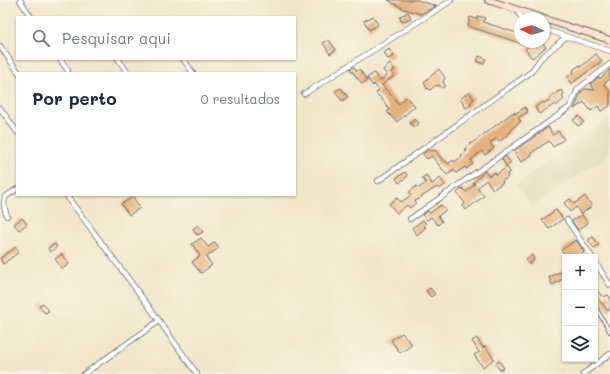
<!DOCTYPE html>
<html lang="pt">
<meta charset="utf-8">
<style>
body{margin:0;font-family:Mali,sans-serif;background:#f2f2f3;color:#1f2937}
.controls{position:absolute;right:12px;bottom:12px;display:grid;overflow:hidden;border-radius:0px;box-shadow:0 1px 3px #0004}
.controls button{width:36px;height:36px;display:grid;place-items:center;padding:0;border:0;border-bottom:1px solid #e0e1e3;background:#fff;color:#1f2937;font:20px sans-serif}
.compass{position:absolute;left:514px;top:12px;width:36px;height:36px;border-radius:50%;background:#fff;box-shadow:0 1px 3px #0004;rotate:274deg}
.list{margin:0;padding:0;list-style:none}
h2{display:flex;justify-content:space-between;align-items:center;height:52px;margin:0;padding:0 16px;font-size:17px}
h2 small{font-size:13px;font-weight:400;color:#747a83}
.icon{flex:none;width:22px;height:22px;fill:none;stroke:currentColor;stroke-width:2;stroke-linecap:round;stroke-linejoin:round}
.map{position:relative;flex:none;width:610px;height:374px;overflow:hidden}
.search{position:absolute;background:#fff;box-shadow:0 1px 3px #0004;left:16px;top:16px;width:280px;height:44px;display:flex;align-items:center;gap:10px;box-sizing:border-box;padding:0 14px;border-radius:0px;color:#747a83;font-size:15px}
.panel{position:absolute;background:#fff;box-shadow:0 1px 3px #0004;left:16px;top:72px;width:280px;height:124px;border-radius:0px}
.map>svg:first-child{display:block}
.built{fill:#e0dcbb}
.building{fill:#e4b17c}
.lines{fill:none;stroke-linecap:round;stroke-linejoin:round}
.lane-casing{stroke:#6a676d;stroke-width:4.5}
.street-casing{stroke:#6a676d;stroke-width:6}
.secondary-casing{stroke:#6a676d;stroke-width:8}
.lane{stroke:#fff;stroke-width:2.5}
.street{stroke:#fff;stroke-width:4.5}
.secondary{stroke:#fee3d1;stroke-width:6}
</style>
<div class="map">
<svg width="610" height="374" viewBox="0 0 610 374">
<rect width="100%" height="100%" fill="#fcf5e5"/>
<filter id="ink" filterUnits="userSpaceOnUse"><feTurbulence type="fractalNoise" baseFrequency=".025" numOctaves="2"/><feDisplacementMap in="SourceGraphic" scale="8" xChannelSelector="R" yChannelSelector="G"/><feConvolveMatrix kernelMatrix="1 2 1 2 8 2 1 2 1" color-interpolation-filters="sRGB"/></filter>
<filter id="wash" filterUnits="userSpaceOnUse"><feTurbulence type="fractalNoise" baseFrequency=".012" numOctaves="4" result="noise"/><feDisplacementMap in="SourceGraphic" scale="16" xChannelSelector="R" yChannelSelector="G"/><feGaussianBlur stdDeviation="0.9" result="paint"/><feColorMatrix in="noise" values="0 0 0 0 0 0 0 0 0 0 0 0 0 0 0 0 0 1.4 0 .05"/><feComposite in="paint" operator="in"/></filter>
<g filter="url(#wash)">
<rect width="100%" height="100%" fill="#f1e6ca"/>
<polygon class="built" points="610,117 610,153 532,207 516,185"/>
<g id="blocks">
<g class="building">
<polygon points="388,0 417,0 436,6 421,14 404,9"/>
<polygon points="408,12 411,18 402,22 399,17"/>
<polygon points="373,16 378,25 369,30 364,21"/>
<polygon points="478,16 485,18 483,22 520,34 520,43 542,42 546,47 532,58 525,49 529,46 468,26 470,17 477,19"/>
<polygon points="329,40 336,50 330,54 323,43"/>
<polygon points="389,49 394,56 388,59 384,53"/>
<polygon points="596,54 602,61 571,84 567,77 574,72 573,70 580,65 581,67"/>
<polygon points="479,56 486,59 483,64 477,61"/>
<polygon points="390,64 395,70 392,72 394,76 382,85 399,104 406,97 415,106 397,122 387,112 389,110 385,103 376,93 379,90 374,84 373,86 367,78 374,73 380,81 387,75 383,70"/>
<polygon points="354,67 357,71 359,69 367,80 362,84 350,69"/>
<polygon points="439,69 445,78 443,82 445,86 442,88 439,85 437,86 436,85 430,90 428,88 427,89 424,82"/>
<polygon points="610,69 610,79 604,84 610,92 610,106 601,111 598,106 591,111 584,102 574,109 581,92 585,89 595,90 590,84 599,77 600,79"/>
<polygon points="341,88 348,97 342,101 335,91"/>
<polygon points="561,90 564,94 562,96 564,99 556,106 555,104 539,114 535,107 543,102 544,103 551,99 550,97"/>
<polygon points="469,92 474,99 470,103 471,105 466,108 460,99"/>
<polygon points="525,107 528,112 518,118 521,121 511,129 512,130 503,139 499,141 497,138 490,143 494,148 485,155 482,151 471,160 473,164 466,169 465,167 456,173 454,170 447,175 432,156 427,159 423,154 429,149 431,151 435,150 444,162 446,161 448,164 453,160 454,162 462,157 461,155 467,151 465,148 514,112 515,114"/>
<polygon points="579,116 584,122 578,126 573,120"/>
<polygon points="415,119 419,123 414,127 410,123"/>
<polygon points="548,127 553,135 558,131 564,139 553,147 549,141 531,153 532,155 521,162 514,151"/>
<polygon points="506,156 511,163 506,166 502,159"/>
<polygon points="507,167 510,172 507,174 508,177 502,181 503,183 493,189 486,180 477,188 484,196 466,210 463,206 465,203 457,193 462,188 466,192 475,184 473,183 485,171 489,176 495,172 496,175"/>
<polygon points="405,172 408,176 399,183 396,178"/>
<polygon points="426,175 432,184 440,178 445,185 439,189 437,187 415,201 416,203 410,208 407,205 397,213 389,204 397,198 401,202 411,195 409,192 417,186 419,188 426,183 422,178"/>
<polygon points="585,196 592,206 581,214 576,207 570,212 564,203 570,199 574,204"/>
<polygon points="133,197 140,208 129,215 121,204"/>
<polygon points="441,205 446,210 438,216 442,221 438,225 431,217 427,220 422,215 428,211 430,213"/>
<polygon points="556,210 563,219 549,229 542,220"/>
<polygon points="582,215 588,223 578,230 572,221"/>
<polygon points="22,218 27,224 19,230 14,224"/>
<polygon points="423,220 426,224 424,226 426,227 417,235 412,228"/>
<polygon points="198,225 203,232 197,235 193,229"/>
<polygon points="593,237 599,245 594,248 588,240"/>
<polygon points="201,238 208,247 215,242 219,248 206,257 212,265 201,273 192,262 200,256 192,244"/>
<polygon points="576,240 584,252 579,257 566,257 561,250"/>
<polygon points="55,244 57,247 50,252 48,248"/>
<polygon points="16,247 19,252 3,264 0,258"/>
<polygon points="62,254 69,264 62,269 55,259"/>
<polygon points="532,255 534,260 529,264 526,260"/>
<polygon points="565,270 565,278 552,285 549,277"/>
<polygon points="595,287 601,296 602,295 604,297 608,295 610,297 610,309 608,311 595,295"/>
<polygon points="430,288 435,294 431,297 426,291"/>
<polygon points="43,303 49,311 45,313 39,306"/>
<polygon points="402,333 412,345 400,353 391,340"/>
<polygon points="477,338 483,348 485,346 494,359 483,367 474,355 479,352 472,341"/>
<polygon points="499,361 504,368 500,370 495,364"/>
</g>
</g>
</g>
<g filter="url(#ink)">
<use href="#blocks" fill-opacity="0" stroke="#6a676d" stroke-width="1"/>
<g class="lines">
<defs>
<polyline id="lane" points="595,306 610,332"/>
<g id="street">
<polyline points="20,0 31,17"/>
<polyline points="516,10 522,18"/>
<polyline points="544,29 610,51"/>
<polyline points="0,46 19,73"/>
<polyline points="60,59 68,71"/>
<polyline points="118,59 128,73"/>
<polyline points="183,59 193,73"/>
<polyline points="304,94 449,2 451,0"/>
<polyline points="0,108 17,132"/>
<polyline points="378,181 531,72 541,58 566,37"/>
<polyline points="66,195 150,308 197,374"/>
<path d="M7 216C4 209 3 204 5 197L17 189"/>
<polyline points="410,219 570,107 578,89 610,64"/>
<polyline points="567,220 592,257"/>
<polyline points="595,262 610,285"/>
<polyline points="84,374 159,321"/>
<polyline points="583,374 610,354"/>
</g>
<g id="secondary">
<polyline points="488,0 542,18"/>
<polyline points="544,19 610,40"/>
</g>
</defs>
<use href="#lane" class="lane-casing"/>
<use href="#street" class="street-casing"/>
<use href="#secondary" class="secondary-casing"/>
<use href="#lane" class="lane"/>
<use href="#street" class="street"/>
<use href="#secondary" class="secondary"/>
</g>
</g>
</svg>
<div class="controls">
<button>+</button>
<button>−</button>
<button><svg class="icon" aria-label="layers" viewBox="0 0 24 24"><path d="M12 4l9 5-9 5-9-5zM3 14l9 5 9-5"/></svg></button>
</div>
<svg class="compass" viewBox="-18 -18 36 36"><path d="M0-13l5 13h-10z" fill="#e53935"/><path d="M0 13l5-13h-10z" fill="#747a83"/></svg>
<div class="search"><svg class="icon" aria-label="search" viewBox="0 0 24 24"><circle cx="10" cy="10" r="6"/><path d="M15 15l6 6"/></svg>Pesquisar aqui</div>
<section class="panel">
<h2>Por perto<small>0 resultados</small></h2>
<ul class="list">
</ul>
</section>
</div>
